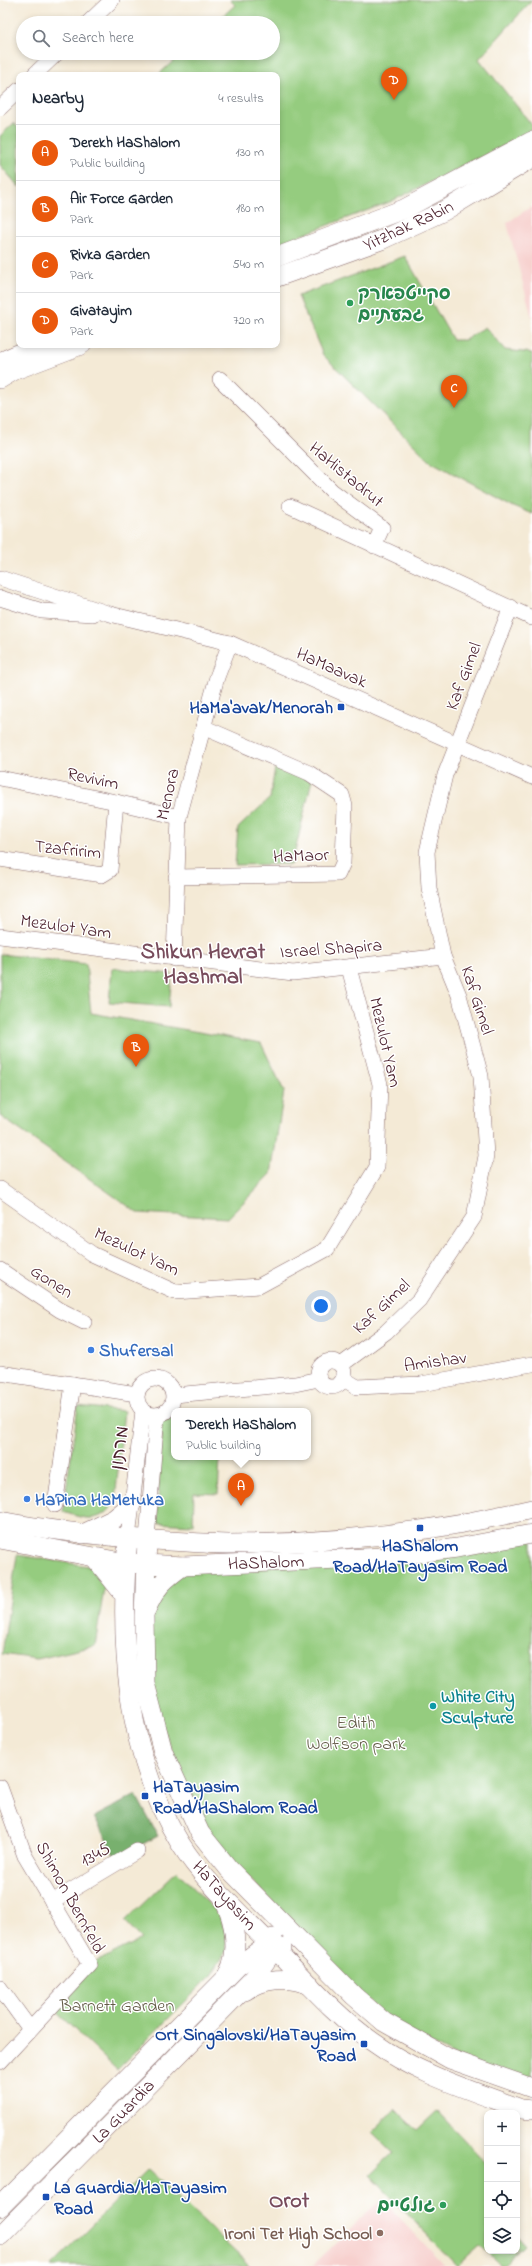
<!DOCTYPE html>
<meta charset="utf-8">
<style>
body{margin:0;font-family:"Indie Flower","Playpen Sans Hebrew",sans-serif;background:#f2f2f3;color:#1f2937}
.controls{position:absolute;right:12px;bottom:12px;display:grid;overflow:hidden;border-radius:8px;box-shadow:0 2px 6px #0003}
.controls button{width:36px;height:36px;display:grid;place-items:center;padding:0;border:0;border-bottom:1px solid #e0e1e3;background:#fff;color:#1f2937;font:20px sans-serif}
.you{position:absolute;left:321px;top:1306px;width:14px;height:14px;margin:-10px;border:3px solid #fff;border-radius:50%;background:#1a73e8;box-shadow:0 0 0 6px #1a73e833}
.badge{display:grid;place-items:center;width:26px;height:26px;border-radius:50%;background:#ea580c;color:#fff;font-size:13px;font-weight:700}
.pin{position:absolute;translate:-50% -33px;filter:drop-shadow(0 1px 2px #0008)}
.pin::after{content:'';position:absolute;top:21px;width:14px;height:12px;background:inherit;clip-path:polygon(0 0,100% 0,50% 100%)}
.popup{position:absolute;left:171px;top:1408px;width:140px;height:52px;box-sizing:border-box;display:grid;place-content:center;border-radius:8px;background:#fff;filter:drop-shadow(0 1px 3px #0005);font-size:13px;white-space:nowrap;color:#747a83}
.popup b{font-size:15px;color:#1f2937}
.popup::after{content:'';position:absolute;left:50%;top:100%;margin-left:-8px;border:8px solid transparent;border-top-color:#fff}
.list{margin:0;padding:0;list-style:none}
h2{display:flex;justify-content:space-between;align-items:center;height:52px;margin:0;padding:0 16px;font-size:17px}
h2 small{font-size:13px;font-weight:400;color:#747a83}
.list li{display:grid;grid-template-columns:26px 1fr auto;gap:12px;align-items:center;box-sizing:border-box;height:56px;padding:0 16px;border-top:1px solid #e0e1e3}
.list b{display:block;font-size:15px;white-space:nowrap}
.list p{margin:0;font-size:13px;white-space:nowrap;color:#747a83}
.list em{font-size:13px;font-style:normal;color:#747a83}
.icon{flex:none;width:22px;height:22px;fill:none;stroke:currentColor;stroke-width:2;stroke-linecap:round;stroke-linejoin:round}
.map{position:relative;flex:none;width:532px;height:2266px;overflow:hidden}
.search{position:absolute;background:#fff;box-shadow:0 2px 6px #0003;left:16px;top:16px;width:264px;height:44px;display:flex;align-items:center;gap:10px;box-sizing:border-box;padding:0 14px;border-radius:22px;color:#747a83;font-size:15px}
.panel{position:absolute;background:#fff;box-shadow:0 2px 6px #0003;left:16px;top:72px;width:264px;height:276px;border-radius:8px}
.map>svg:first-child{display:block}
.built{fill:#f7d0ce}
.green{fill:#95cc7f;stroke:#707655}
.forest{fill:#78b06e;stroke:#61684c}
.lines{fill:none;stroke-linecap:round;stroke-linejoin:round}
.minor-casing{stroke:#866667;stroke-width:16}
.major-casing{stroke:#866667;stroke-width:20}
.minor{stroke:#fff;stroke-width:15}
.major{stroke:#fff;stroke-width:19}
.leisure-dot{fill:#2e9e5b;stroke:#fff;stroke-width:1.5}
.transit-dot{fill:#1a4fb4;stroke:#fff;stroke-width:1.5}
.shop-dot{fill:#3f7fe0;stroke:#fff;stroke-width:1.5}
.culture-dot{fill:#0f9aa8;stroke:#fff;stroke-width:1.5}
.education-dot{fill:#8d6e63;stroke:#fff;stroke-width:1.5}
.labels{text-anchor:middle;stroke-width:3;stroke-linejoin:round;paint-order:stroke}
.street-label{font-size:18px;fill:#4a1f2b;stroke:#fff}
.leisure-label{font-size:18px;font-weight:bold;fill:#27864d;stroke:#fff;text-anchor:start}
.transit-label{font-size:18px;font-weight:bold;fill:#164399;stroke:#fff;text-anchor:end}
.shop-label{font-size:18px;font-weight:bold;fill:#366cbe;stroke:#fff;text-anchor:start}
.culture-label{font-size:18px;font-weight:bold;fill:#0d838f;stroke:#fff;text-anchor:start}
.park-label{font-size:18px;fill:#645c48;stroke:#fff}
.education-label{font-size:18px;font-weight:bold;fill:#785e54;stroke:#fff;text-anchor:end}
.district-label{font-size:22px;font-weight:bold;fill:#784c5c;stroke:#fff}
</style>
<div class="map">
<svg width="532" height="2266" viewBox="0 0 532 2266">
<rect width="100%" height="100%" fill="#fff"/>
<filter id="ink" filterUnits="userSpaceOnUse"><feTurbulence type="fractalNoise" baseFrequency=".025" numOctaves="2"/><feDisplacementMap in="SourceGraphic" scale="8" xChannelSelector="R" yChannelSelector="G"/><feConvolveMatrix kernelMatrix="1 2 1 2 8 2 1 2 1" color-interpolation-filters="sRGB"/></filter>
<filter id="wash" filterUnits="userSpaceOnUse"><feTurbulence type="fractalNoise" baseFrequency=".012" numOctaves="4" result="noise"/><feDisplacementMap in="SourceGraphic" scale="16" xChannelSelector="R" yChannelSelector="G"/><feGaussianBlur stdDeviation="0.9" result="paint"/><feColorMatrix in="noise" values="0 0 0 0 0 0 0 0 0 0 0 0 0 0 0 0 0 1.4 0 .05"/><feComposite in="paint" operator="in"/></filter>
<g filter="url(#wash)">
<rect width="100%" height="100%" fill="#f4ead6"/>
<g class="built">
<polygon points="532,206 532,318 507,223"/>
<polygon points="382,2199 445,2266 312,2266"/>
</g>
<g class="green">
<polygon points="230,0 532,0 479,59 532,125 532,132 390,202 277,244 277,75 158,75 182,53 273,53 273,23 215,23 235,5"/>
<polygon points="14,123 19,129 19,187 0,165 0,136"/>
<polygon points="405,256 453,340 465,340 485,327 505,350 532,353 532,514 513,506 430,461 323,355 298,296"/>
<polygon points="275,768 312,780 292,864 235,865 238,828 270,798"/>
<polygon points="0,954 86,964 91,1013 261,1043 284,1091 271,1174 228,1218 138,1213 0,1116"/>
<polygon points="112,968 172,974 169,1007 109,1002"/>
<path d="M78 1406 124 1411 115 1501C100 1525 86 1519 63 1512Z"/>
<polygon points="162,1419 174,1419 174,1457 220,1457 218,1494 194,1493 193,1525 157,1523"/>
<polygon points="532,1534 532,2084 452,2055 388,2021 216,1844 191,1797 145,1683 145,1565 305,1561"/>
<polygon points="17,1555 107,1569 95,1646 37,1659 2,1654"/>
<polygon points="177,1871 219,1914 225,1931 227,1950 210,1977 117,2070 51,2007 90,1965 142,1939 125,1921"/>
<polygon points="396,2109 417,2130 437,2111 487,2164 487,2251 517,2251 517,2236 524,2244 501,2266 480,2245 457,2266 370,2175 393,2153 372,2132"/>
<polygon points="148,2169 250,2266 51,2266"/>
</g>
<polygon class="forest" points="136,1795 158,1836 116,1858 94,1817"/>
</g>
<g filter="url(#ink)">
<g class="lines">
<defs>
<g id="minor">
<polyline points="88,23 112,0"/>
<polyline points="34,75 57,53"/>
<polyline points="0,108 19,90"/>
<polyline points="220,379 332,491 382,528 374,546"/>
<polyline points="290,506 532,618"/>
<polyline points="0,578 110,614 230,643 532,777"/>
<polyline points="0,598 42,611 93,614"/>
<polyline points="0,778 116,802 179,817"/>
<polyline points="0,859 102,875 110,870 116,802"/>
<polyline points="176,877 338,874 343,863 345,806 342,795 309,773 203,727"/>
<polyline points="0,936 293,973 443,956"/>
<polyline points="174,959 179,817 217,677 230,643"/>
<polyline points="0,1189 92,1254 175,1292 259,1286 327,1249 377,1167 380,1084 349,968"/>
<polyline points="0,1270 60,1310 84,1322"/>
<circle cx="331" cy="1374" r="13"/>
<polyline points="341,1365 386,1332 419,1300 474,1217 486,1156 481,1076 459,995 443,956 429,888 427,852 445,775 511,607"/>
<polyline points="0,1373 137,1394"/>
<circle cx="155" cy="1397" r="18"/>
<polyline points="344,1379 357,1387 421,1384 532,1364"/>
<polyline points="174,1395 295,1384 319,1379"/>
<polyline points="55,1505 73,1384"/>
<polyline points="128,1538 143,1411"/>
<polyline points="147,1539 157,1415"/>
<polyline points="0,1787 25,1856 90,1965 0,2062"/>
<polyline points="52,1902 137,1851"/>
<polyline points="0,1988 30,2029"/>
</g>
<g id="major">
<polyline points="277,257 404,209 532,141"/>
<polyline points="277,277 381,240 444,211 532,158"/>
<polyline points="0,362 39,345"/>
<polyline points="0,379 15,370 81,345"/>
<path d="M0 1521C51 1531 102 1536 153 1540 178 1541 204 1544 229 1544 331 1544 433 1532 532 1509"/>
<polyline points="83,1534 114,1519 131,1505"/>
<path d="M128 1538C119 1641 125 1753 180 1843 204 1882 242 1915 274 1948 305 1980 336 2016 373 2042 417 2074 470 2090 521 2109L532 2110"/>
<polyline points="0,1539 126,1563 183,1566 385,1557 457,1548 532,1534"/>
<polyline points="147,1539 144,1615 145,1683 163,1752 200,1833 229,1869 354,1996 384,2022 450,2059 532,2088"/>
<polyline points="95,1558 123,1593"/>
<path d="M146 1610C156 1587 163 1580 183 1566"/>
<path d="M224 1900C235 1922 240 1952 228 1974"/>
<path d="M245 1991C264 1978 288 1976 310 1985"/>
<polyline points="0,2207 237,1967 261,1949 282,1948"/>
<polyline points="0,2236 254,1978 270,1955 273,1938"/>
</g>
</defs>
<use href="#minor" class="minor-casing"/>
<use href="#major" class="major-casing"/>
<use href="#minor" class="minor"/>
<use href="#major" class="major"/>
</g>
</g>
<g class="leisure-dot">
<circle cx="350" cy="303" r="4"/>
<circle cx="443" cy="2205" r="4"/>
</g>
<g class="transit-dot">
<rect x="337" y="703" width="8" height="8" rx="2"/>
<rect x="416" y="1524" width="8" height="8" rx="2"/>
<rect x="141" y="1792" width="8" height="8" rx="2"/>
<rect x="360" y="2040" width="8" height="8" rx="2"/>
<rect x="42" y="2193" width="8" height="8" rx="2"/>
</g>
<g class="shop-dot">
<circle cx="91" cy="1350" r="4"/>
<circle cx="27" cy="1499" r="4"/>
</g>
<circle class="culture-dot" cx="433" cy="1706" r="4"/>
<circle class="education-dot" cx="380" cy="2233" r="4"/>
<g class="labels">
<g class="street-label">
<text transform="translate(408 225) rotate(-25)" y="6">Yitzhak Rabin</text>
<text transform="translate(347 474) rotate(40)" y="6">HaHistadrut</text>
<text transform="translate(332 667) rotate(24)" y="6">HaMaavak</text>
<text transform="translate(463 676) rotate(-69)" y="6">Kaf Gimel</text>
<text transform="translate(93 778) rotate(12)" y="6">Revivim</text>
<text transform="translate(167 794) rotate(-77)" y="6">Menora</text>
<text transform="translate(68 849) rotate(6)" y="6">Tzafririm</text>
<text transform="translate(301 855) rotate(-2)" y="6">HaMaor</text>
<text transform="translate(66 926) rotate(8)" y="6">Mezulot Yam</text>
<text transform="translate(331 948) rotate(-4)" y="6">Israel Shapira</text>
<text transform="translate(478 1000) rotate(72)" y="6">Kaf Gimel</text>
<text transform="translate(386 1042) rotate(77)" y="6">Mezulot Yam</text>
<text transform="translate(137 1251) rotate(25)" y="6">Mezulot Yam</text>
<text transform="translate(52 1281) rotate(33)" y="6">Gonen</text>
<text transform="translate(381 1306) rotate(-43)" y="6">Kaf Gimel</text>
<text transform="translate(435 1361) rotate(-8)" y="6">Amishav</text>
<text transform="translate(119 1448) rotate(-83)" y="6">מרתון</text>
<text transform="translate(266 1562) rotate(-2)" y="6">HaShalom</text>
<text transform="translate(95 1854) rotate(-31)" y="6">1345</text>
<text transform="translate(225 1895) rotate(48)" y="6">HaTayasim</text>
<text transform="translate(71 1897) rotate(61)" y="6">Shimon Bernfeld</text>
<text transform="translate(123 2111) rotate(-46)" y="6">La Guardia</text>
</g>
<g class="leisure-label">
<text x="358" y="299">סקייטפארק<tspan x="358" dy="21">גבעתיים</tspan></text>
<text x="435" y="2211" text-anchor="end">גולטיים</text>
</g>
<g class="transit-label">
<text x="333" y="713">HaMa'avak/Menorah</text>
<text x="420" y="1551" text-anchor="middle">HaShalom<tspan x="420" dy="21">Road/HaTayasim Road</tspan></text>
<text x="153" y="1792" text-anchor="start">HaTayasim<tspan x="153" dy="21">Road/HaShalom Road</tspan></text>
<text x="356" y="2040">Ort Singalovski/HaTayasim<tspan x="356" dy="21">Road</tspan></text>
<text x="54" y="2193" text-anchor="start">La Guardia/HaTayasim<tspan x="54" dy="21">Road</tspan></text>
</g>
<g class="shop-label">
<text x="99" y="1356">Shufersal</text>
<text x="35" y="1505">HaPina HaMetuka</text>
</g>
<g class="culture-label">
<text x="441" y="1702">White City<tspan x="441" dy="21">Sculpture</tspan></text>
</g>
<g class="park-label">
<text x="356" y="1728">Edith<tspan x="356" dy="21">Wolfson park</tspan></text>
<text x="117" y="2011">Barnett Garden</text>
</g>
<g class="education-label">
<text x="372" y="2239">Ironi Tet High School</text>
</g>
<g class="district-label">
<text x="203" y="958">Shikun Hevrat<tspan x="203" dy="25">Hashmal</tspan></text>
<text x="289" y="2207">Orot</text>
</g>
</g>
</svg>
<div class="controls">
<button>+</button>
<button>−</button>
<button><svg class="icon" aria-label="locate" viewBox="0 0 24 24"><circle cx="12" cy="12" r="6"/><path d="M12 2v4M12 18v4M2 12h4M18 12h4"/></svg></button>
<button><svg class="icon" aria-label="layers" viewBox="0 0 24 24"><path d="M12 4l9 5-9 5-9-5zM3 14l9 5 9-5"/></svg></button>
</div>
<div class="you"></div>
<div class="pin badge" style="left:241px;top:1506px">A</div>
<div class="popup"><b>Derekh HaShalom</b>Public building</div>
<div class="pin badge" style="left:136px;top:1067px">B</div>
<div class="pin badge" style="left:454px;top:408px">C</div>
<div class="pin badge" style="left:394px;top:100px">D</div>
<div class="search"><svg class="icon" aria-label="search" viewBox="0 0 24 24"><circle cx="10" cy="10" r="6"/><path d="M15 15l6 6"/></svg>Search here</div>
<section class="panel">
<h2>Nearby<small>4 results</small></h2>
<ul class="list">
<li><span class="badge">A</span><div><b>Derekh HaShalom</b><p>Public building</p></div><em>130 m</em></li>
<li><span class="badge">B</span><div><b>Air Force Garden</b><p>Park</p></div><em>180 m</em></li>
<li><span class="badge">C</span><div><b>Rivka Garden</b><p>Park</p></div><em>540 m</em></li>
<li><span class="badge">D</span><div><b>Givatayim</b><p>Park</p></div><em>720 m</em></li>
</ul>
</section>
</div>
